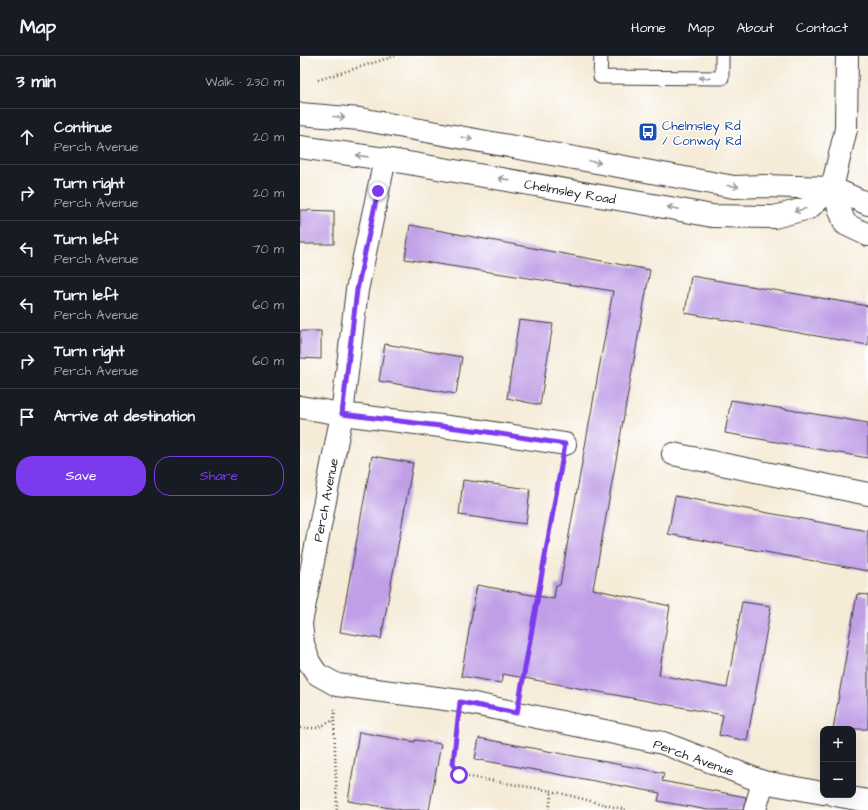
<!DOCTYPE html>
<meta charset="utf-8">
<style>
body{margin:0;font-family:"Architects Daughter",sans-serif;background:#242831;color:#f1f3f6}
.controls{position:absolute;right:12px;bottom:12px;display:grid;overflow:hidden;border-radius:8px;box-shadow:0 4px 16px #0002}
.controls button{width:36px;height:36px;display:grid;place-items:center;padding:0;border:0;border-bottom:1px solid #363941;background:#171b24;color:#f1f3f6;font:20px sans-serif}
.stop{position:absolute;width:12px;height:12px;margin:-9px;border:3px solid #7c3aed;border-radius:50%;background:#fff}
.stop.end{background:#7c3aed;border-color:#fff;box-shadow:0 1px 4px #0008}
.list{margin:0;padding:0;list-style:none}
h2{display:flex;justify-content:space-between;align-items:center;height:52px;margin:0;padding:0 16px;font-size:17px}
h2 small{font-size:13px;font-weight:400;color:#9ea1a6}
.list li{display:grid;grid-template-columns:26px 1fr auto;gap:12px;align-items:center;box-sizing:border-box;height:56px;padding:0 16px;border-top:1px solid #363941}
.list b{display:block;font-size:15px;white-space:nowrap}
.list p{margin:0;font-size:13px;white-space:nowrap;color:#9ea1a6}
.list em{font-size:13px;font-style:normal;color:#9ea1a6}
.actions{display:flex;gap:8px;padding:12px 16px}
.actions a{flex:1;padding:9px 0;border:1px solid #7c3aed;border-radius:16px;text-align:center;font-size:14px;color:#7c3aed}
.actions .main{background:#7c3aed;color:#fff}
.icon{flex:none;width:22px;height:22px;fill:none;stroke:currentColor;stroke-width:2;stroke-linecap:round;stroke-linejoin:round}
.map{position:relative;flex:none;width:568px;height:754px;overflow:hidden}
header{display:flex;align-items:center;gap:24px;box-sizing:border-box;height:56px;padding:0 20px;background:#171b24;border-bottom:1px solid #363941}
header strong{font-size:19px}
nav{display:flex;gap:22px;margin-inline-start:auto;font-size:14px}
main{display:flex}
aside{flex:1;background:#171b24}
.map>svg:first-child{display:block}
.building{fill:#c09fe6}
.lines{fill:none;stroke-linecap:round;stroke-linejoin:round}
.lane-casing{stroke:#3d3b38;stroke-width:15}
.street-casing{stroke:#3d3b38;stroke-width:24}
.secondary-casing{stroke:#3d3b38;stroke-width:24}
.path{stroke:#3d3b38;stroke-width:2.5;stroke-dasharray:1 3;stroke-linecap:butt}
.lane{stroke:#fff;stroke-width:13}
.street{stroke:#fff;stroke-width:22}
.secondary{stroke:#fff;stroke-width:22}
.oneway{stroke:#999}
.route{stroke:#7c3aed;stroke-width:5}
.labels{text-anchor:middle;stroke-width:3;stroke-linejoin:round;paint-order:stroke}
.transit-label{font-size:13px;fill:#164399;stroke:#fff;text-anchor:start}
.street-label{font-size:13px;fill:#1c1c1c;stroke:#fff}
</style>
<header>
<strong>Map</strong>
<nav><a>Home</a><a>Map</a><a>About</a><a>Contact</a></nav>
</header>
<main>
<aside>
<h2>3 min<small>Walk · 230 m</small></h2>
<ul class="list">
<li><svg class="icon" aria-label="ahead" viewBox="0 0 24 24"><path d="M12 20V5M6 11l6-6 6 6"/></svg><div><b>Continue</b><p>Perch Avenue</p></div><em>20 m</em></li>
<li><svg class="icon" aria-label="right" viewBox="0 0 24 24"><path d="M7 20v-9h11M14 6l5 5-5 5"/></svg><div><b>Turn right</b><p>Perch Avenue</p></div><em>20 m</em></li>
<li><svg class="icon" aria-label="left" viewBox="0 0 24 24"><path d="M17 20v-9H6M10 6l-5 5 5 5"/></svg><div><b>Turn left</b><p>Perch Avenue</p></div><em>70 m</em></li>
<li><svg class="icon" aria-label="left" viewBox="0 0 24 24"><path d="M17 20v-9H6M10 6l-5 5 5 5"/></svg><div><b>Turn left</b><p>Perch Avenue</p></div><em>60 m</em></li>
<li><svg class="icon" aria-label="right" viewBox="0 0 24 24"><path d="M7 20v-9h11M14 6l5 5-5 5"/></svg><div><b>Turn right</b><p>Perch Avenue</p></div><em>60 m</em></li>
<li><svg class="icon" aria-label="arrive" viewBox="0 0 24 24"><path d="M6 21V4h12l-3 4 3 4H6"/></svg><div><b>Arrive at destination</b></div></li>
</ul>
<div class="actions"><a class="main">Save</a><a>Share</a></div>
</aside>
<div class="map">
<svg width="568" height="754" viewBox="0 0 568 754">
<rect width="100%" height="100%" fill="#fff"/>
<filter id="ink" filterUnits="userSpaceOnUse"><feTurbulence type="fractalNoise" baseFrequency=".025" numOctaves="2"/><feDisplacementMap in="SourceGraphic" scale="8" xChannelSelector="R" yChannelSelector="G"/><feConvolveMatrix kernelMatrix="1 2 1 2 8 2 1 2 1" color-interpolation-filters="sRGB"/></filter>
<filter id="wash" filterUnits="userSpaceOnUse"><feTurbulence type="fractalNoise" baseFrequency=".012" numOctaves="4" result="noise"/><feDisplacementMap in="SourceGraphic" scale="16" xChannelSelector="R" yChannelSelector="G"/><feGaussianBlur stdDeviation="0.9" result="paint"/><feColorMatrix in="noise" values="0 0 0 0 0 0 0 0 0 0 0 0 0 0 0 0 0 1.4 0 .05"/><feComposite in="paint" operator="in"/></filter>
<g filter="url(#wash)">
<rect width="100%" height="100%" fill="#f5ebd7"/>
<g id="blocks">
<g class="building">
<polygon points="0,154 34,155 34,188 0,188"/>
<polygon points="110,169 350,214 293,533 370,550 359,619 427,632 442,546 471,550 447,685 419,679 423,659 203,618 201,627 161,620 177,529 254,543 256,529 260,529 313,235 105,203"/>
<polygon points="391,220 568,250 568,289 385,257"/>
<polygon points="219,264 253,268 240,349 207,342"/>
<polygon points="0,275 21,275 21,303 0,302"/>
<polygon points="85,288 162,301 156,338 79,325"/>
<polygon points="431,344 568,367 568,402 425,377"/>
<polygon points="72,400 113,407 81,583 40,576"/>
<polygon points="163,424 230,433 226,468 159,459"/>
<polygon points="375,440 568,475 568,515 368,478"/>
<polygon points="557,538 568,539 568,673 533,673"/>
<polygon points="59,676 115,686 115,684 141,688 129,754 102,754 48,745"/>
<polygon points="179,682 364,717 362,725 446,741 443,754 408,754 358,745 360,737 175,703"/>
</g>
</g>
</g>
<g filter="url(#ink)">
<use href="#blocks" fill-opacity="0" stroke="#3d3b38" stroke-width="1"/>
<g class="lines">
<defs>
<polyline id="lane" points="301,0 300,21 422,22 422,0"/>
<g id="street">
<polyline points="85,103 57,234 42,358 1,567 3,587 9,606 17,618 37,629 160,645 363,687 463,726 523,737"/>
<polyline points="532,132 546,73 547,0"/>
<polyline points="0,351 42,358 181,375 265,388"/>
<polyline points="373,398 568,438"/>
<polyline points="535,739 568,745"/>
<polyline points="455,754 463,726"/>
</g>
<g id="secondary">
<polyline points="0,58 60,63 434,131 464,130 532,132 568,148"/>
<polyline points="0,91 85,103 370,152 412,160 474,161 509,152 532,132 545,168 568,179"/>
</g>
</defs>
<use href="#lane" class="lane-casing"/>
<use href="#street" class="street-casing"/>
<use href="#secondary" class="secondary-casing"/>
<g class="path">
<polyline points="18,24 95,0"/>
<polyline points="221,634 261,411"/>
<polyline points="35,653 34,664 37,754"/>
<polyline points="157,670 153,707 159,719 252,735 326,754"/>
<polyline points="0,672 17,672 34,664"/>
<polyline points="249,754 252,735"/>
</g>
<use href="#lane" class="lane"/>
<use href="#street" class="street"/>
<use href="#secondary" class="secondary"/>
</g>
<defs><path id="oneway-shaft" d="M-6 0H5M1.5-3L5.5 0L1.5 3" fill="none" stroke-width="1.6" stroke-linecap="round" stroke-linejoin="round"/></defs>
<g class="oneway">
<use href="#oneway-shaft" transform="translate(405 22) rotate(-179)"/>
<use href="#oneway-shaft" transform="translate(39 61) rotate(5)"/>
<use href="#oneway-shaft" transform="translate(167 82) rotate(10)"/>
<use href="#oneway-shaft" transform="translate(62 100) rotate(-172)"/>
<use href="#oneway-shaft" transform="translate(295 106) rotate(10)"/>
<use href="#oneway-shaft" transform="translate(204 123) rotate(-170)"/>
<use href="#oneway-shaft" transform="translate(433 130) rotate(5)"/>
<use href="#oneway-shaft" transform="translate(373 152) rotate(-169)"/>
<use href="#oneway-shaft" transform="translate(500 154) rotate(165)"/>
</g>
</g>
<g class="lines" filter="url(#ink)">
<polyline class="route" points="78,135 57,234 42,358 181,375 265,388 217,657 160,646 153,707 159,719"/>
</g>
<defs>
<symbol id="bus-square" viewBox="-11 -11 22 22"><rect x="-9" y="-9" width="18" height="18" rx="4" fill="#1a4fb4" stroke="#fff"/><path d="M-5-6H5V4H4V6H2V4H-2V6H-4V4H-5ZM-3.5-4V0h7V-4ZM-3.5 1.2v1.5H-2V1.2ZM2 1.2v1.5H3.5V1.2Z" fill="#fff"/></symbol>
</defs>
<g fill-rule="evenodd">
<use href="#bus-square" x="337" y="65" width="22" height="22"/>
</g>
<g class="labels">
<g class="transit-label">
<text x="362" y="74">Chelmsley Rd<tspan x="362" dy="15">/ Conway Rd</tspan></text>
</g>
<g class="street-label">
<text transform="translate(270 135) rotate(10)" y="5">Chelmsley Road</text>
<text transform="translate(25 444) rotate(-79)" y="5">Perch Avenue</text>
<text transform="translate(394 701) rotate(20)" y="5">Perch Avenue</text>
</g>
</g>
</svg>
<div class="controls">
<button>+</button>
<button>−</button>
</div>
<div class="stop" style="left:159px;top:719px"></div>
<div class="stop end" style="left:78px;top:135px"></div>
</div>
</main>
